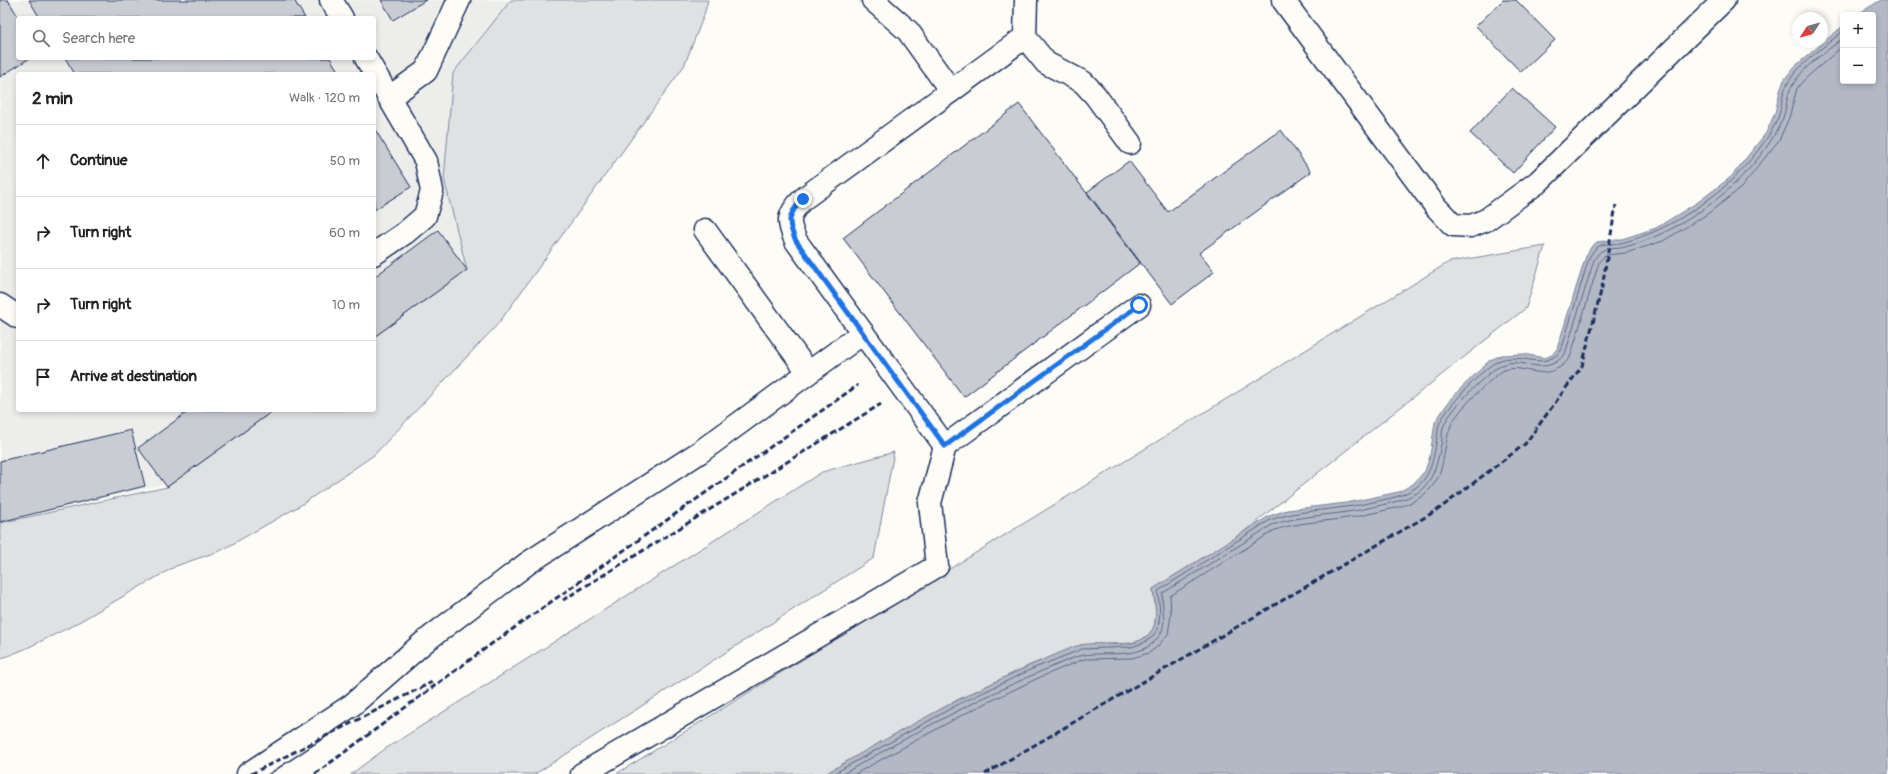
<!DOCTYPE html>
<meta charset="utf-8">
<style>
body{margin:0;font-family:Pangolin,sans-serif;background:#f6f6f6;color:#222}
.controls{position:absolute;right:12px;top:12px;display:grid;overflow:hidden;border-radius:4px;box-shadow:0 2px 6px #0003}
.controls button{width:36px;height:36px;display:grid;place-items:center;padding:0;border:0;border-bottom:1px solid #e0e0e0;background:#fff;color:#222;font:20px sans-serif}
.compass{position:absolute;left:1792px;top:12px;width:36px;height:36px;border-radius:50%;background:#fff;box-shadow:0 2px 6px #0003;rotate:234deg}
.stop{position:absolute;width:12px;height:12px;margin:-9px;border:3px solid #1a73e8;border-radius:50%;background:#fff}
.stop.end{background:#1a73e8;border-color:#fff;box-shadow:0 1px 4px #0008}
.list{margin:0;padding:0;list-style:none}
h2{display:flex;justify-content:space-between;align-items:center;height:52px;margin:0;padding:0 16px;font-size:17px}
h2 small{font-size:13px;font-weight:400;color:#767676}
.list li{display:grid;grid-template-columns:26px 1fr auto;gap:12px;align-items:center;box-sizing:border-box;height:72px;padding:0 16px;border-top:1px solid #e0e0e0}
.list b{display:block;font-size:15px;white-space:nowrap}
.list em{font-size:13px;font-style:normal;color:#767676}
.icon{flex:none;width:22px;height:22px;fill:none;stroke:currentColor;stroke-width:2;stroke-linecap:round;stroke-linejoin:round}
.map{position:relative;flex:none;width:1888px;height:774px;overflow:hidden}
.search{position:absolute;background:#fff;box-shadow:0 2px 6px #0003;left:16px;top:16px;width:360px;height:44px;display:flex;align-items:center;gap:10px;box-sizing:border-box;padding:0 14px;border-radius:4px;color:#767676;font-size:15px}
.panel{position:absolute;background:#fff;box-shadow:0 2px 6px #0003;left:16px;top:72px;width:360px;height:340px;border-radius:4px}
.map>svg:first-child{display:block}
.built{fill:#edeeec;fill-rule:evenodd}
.green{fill:#e0e1e3;stroke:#7e88a0}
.water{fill:#b3b8c5;stroke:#76819c}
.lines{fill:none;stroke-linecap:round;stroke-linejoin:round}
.shore{stroke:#586687;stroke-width:1}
.building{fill:#c9ccd3;stroke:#1b2f5e}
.minor-casing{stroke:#1b2f5e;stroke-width:25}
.minor{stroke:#fdfcf7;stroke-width:22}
.rail{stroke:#1b2f5e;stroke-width:3;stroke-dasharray:6 3;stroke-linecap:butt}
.route{stroke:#1a73e8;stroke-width:5}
</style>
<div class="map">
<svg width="1888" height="774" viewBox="0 0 1888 774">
<rect width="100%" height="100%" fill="#fdfcf7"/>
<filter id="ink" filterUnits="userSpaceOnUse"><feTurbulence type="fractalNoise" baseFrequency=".025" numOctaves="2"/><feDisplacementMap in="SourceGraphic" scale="8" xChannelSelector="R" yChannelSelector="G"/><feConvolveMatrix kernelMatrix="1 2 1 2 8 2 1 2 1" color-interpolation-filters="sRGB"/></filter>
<g filter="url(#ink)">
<path class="built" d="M0 0H511L453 74 473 270 374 342V74H18V410H280L184 480 0 522ZM18 18H374V58H18Z"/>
<g class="green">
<polygon points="511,0 708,0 704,15 684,66 498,324 374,455 301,505 222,550 176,566 70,627 25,649 0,659 0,523 167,487 274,410 374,410 374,337 467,270 444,179 453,73"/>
<polygon points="1545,246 1526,308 1242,533 1153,589 1156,614 1154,628 1148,635 1141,640 1131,643 1081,645 1030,665 957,700 825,774 616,774 1449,262"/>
<polygon points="894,452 874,558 535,774 351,774 385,749 822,472"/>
</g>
<path class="water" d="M1881 0H1888V774H825C902 729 981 685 1064 651 1069 649 1075 646 1081 645 1101 640 1131 652 1148 635 1160 624 1155 604 1153 589L1269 516 1287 510 1346 503 1399 492 1413 484 1425 471 1430 456 1435 422 1452 397 1490 360 1502 355 1523 354 1545 358 1552 355 1557 349 1586 256 1591 247 1597 242 1622 239 1656 228 1698 202 1731 177 1766 133 1775 113 1780 91 1784 80 1794 67 1843 26V81H1873V15H1856Z"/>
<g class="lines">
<g class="shore">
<path d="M833 774 959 704 1032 669 1082 649 1131 647 1143 643 1151 638 1158 629 1160 613 1158 591 1270 520C1295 511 1320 511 1345 507 1356 506 1367 503 1378 501 1391 498 1404 496 1415 488 1432 476 1434 456 1437 437 1438 432 1438 426 1440 422 1448 407 1479 373 1493 364 1518 347 1540 374 1561 351L1589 258C1600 238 1607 247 1625 242 1657 233 1686 217 1713 196 1735 180 1770 141 1779 115 1782 104 1782 93 1788 83 1799 63 1826 46 1843 31"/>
<path d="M843 774C917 731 993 690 1073 658 1098 648 1134 662 1154 642 1171 626 1160 611 1163 593L1272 525C1297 516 1322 516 1347 512 1357 511 1367 508 1377 506 1391 503 1404 500 1417 493 1435 481 1438 459 1442 440 1442 435 1442 429 1444 425 1451 409 1481 379 1495 369 1519 350 1541 382 1565 354L1594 260C1603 244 1610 251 1625 247 1655 239 1684 224 1709 205 1738 184 1769 151 1783 118 1787 107 1786 96 1792 86 1803 66 1826 52 1843 38"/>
<path d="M855 774 964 714 1036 679 1084 659 1132 658 1149 653 1158 646 1168 634 1171 615 1170 596 1275 530C1298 522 1322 522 1347 518 1359 517 1371 513 1382 511 1396 508 1410 505 1422 496 1447 478 1441 454 1450 428 1454 413 1485 385 1498 374 1519 356 1543 390 1570 358L1599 262 1605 255 1626 253 1663 241 1706 215 1741 188 1779 140 1789 118 1797 88 1806 78 1843 46"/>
</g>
</g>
<g class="building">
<polygon points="0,0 8,0 19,18 18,18 18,58 30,58 0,77"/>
<polygon points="29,0 294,0 305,18 40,18"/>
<polygon points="381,0 426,0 393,20"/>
<polygon points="1503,0 1516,0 1555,40 1521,72 1476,26"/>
<polygon points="65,58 330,58 340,74 75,74"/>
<polygon points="1512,88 1555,127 1513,173 1470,133"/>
<polygon points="1019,104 1140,263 964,397 843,238"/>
<polygon points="374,128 411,187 374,210"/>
<polygon points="1281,130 1311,172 1199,253 1214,272 1172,304 1087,192 1129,161 1168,212"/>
<polygon points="438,230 467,270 374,337 374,277"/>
<polygon points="190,410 274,410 167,487 138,448"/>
<polygon points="131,430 145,486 0,522 0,461"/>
</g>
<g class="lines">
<defs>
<g id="minor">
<polyline points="331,0 342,18"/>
<polyline points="873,0 908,31 951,91"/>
<path d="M1026 0 1025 37 803 199C787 215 787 222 796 241L945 446 1139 305"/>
<polyline points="1283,0 1436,207 1453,225 1471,226 1486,220 1538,182 1724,0"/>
<polyline points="1025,37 1046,63 1083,82 1095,95 1130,143"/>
<polyline points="366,58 426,161 432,191 425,216 405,233 374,254"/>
<polyline points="390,97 426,71 459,0"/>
<polyline points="705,230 808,372"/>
<polyline points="0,305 18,317"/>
<polyline points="248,774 352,705 423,643 528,563 700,452 863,333"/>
<polyline points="582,774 937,566 930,503 945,446"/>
</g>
</defs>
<use href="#minor" class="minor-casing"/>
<use href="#minor" class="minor"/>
<g class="rail">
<polyline points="563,600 881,404"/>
<polyline points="251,774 432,682"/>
<polyline points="315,774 490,645 858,385"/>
<polyline points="985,774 1439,509 1525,444 1582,366 1602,287 1616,205"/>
</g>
</g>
</g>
<g class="lines" filter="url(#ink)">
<path class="route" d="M803 199C787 215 787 222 796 241L945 446 1139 305"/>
</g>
</svg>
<div class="controls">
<button>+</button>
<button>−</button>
</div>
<svg class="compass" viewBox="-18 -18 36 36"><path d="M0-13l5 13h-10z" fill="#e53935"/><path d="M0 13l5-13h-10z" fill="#767676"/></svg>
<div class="stop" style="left:1139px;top:305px"></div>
<div class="stop end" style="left:803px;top:199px"></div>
<div class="search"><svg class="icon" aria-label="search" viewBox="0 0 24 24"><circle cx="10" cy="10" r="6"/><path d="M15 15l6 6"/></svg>Search here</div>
<section class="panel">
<h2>2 min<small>Walk · 120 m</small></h2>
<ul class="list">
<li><svg class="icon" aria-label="ahead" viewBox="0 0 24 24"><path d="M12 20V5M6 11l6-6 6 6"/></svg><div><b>Continue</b></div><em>50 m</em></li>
<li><svg class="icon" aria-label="right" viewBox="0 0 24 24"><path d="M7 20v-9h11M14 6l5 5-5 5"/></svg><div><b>Turn right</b></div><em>60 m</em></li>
<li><svg class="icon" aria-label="right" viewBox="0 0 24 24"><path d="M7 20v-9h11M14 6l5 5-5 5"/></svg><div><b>Turn right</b></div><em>10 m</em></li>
<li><svg class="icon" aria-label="arrive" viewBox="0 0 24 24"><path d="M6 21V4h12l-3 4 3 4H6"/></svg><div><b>Arrive at destination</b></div></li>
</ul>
</section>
</div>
